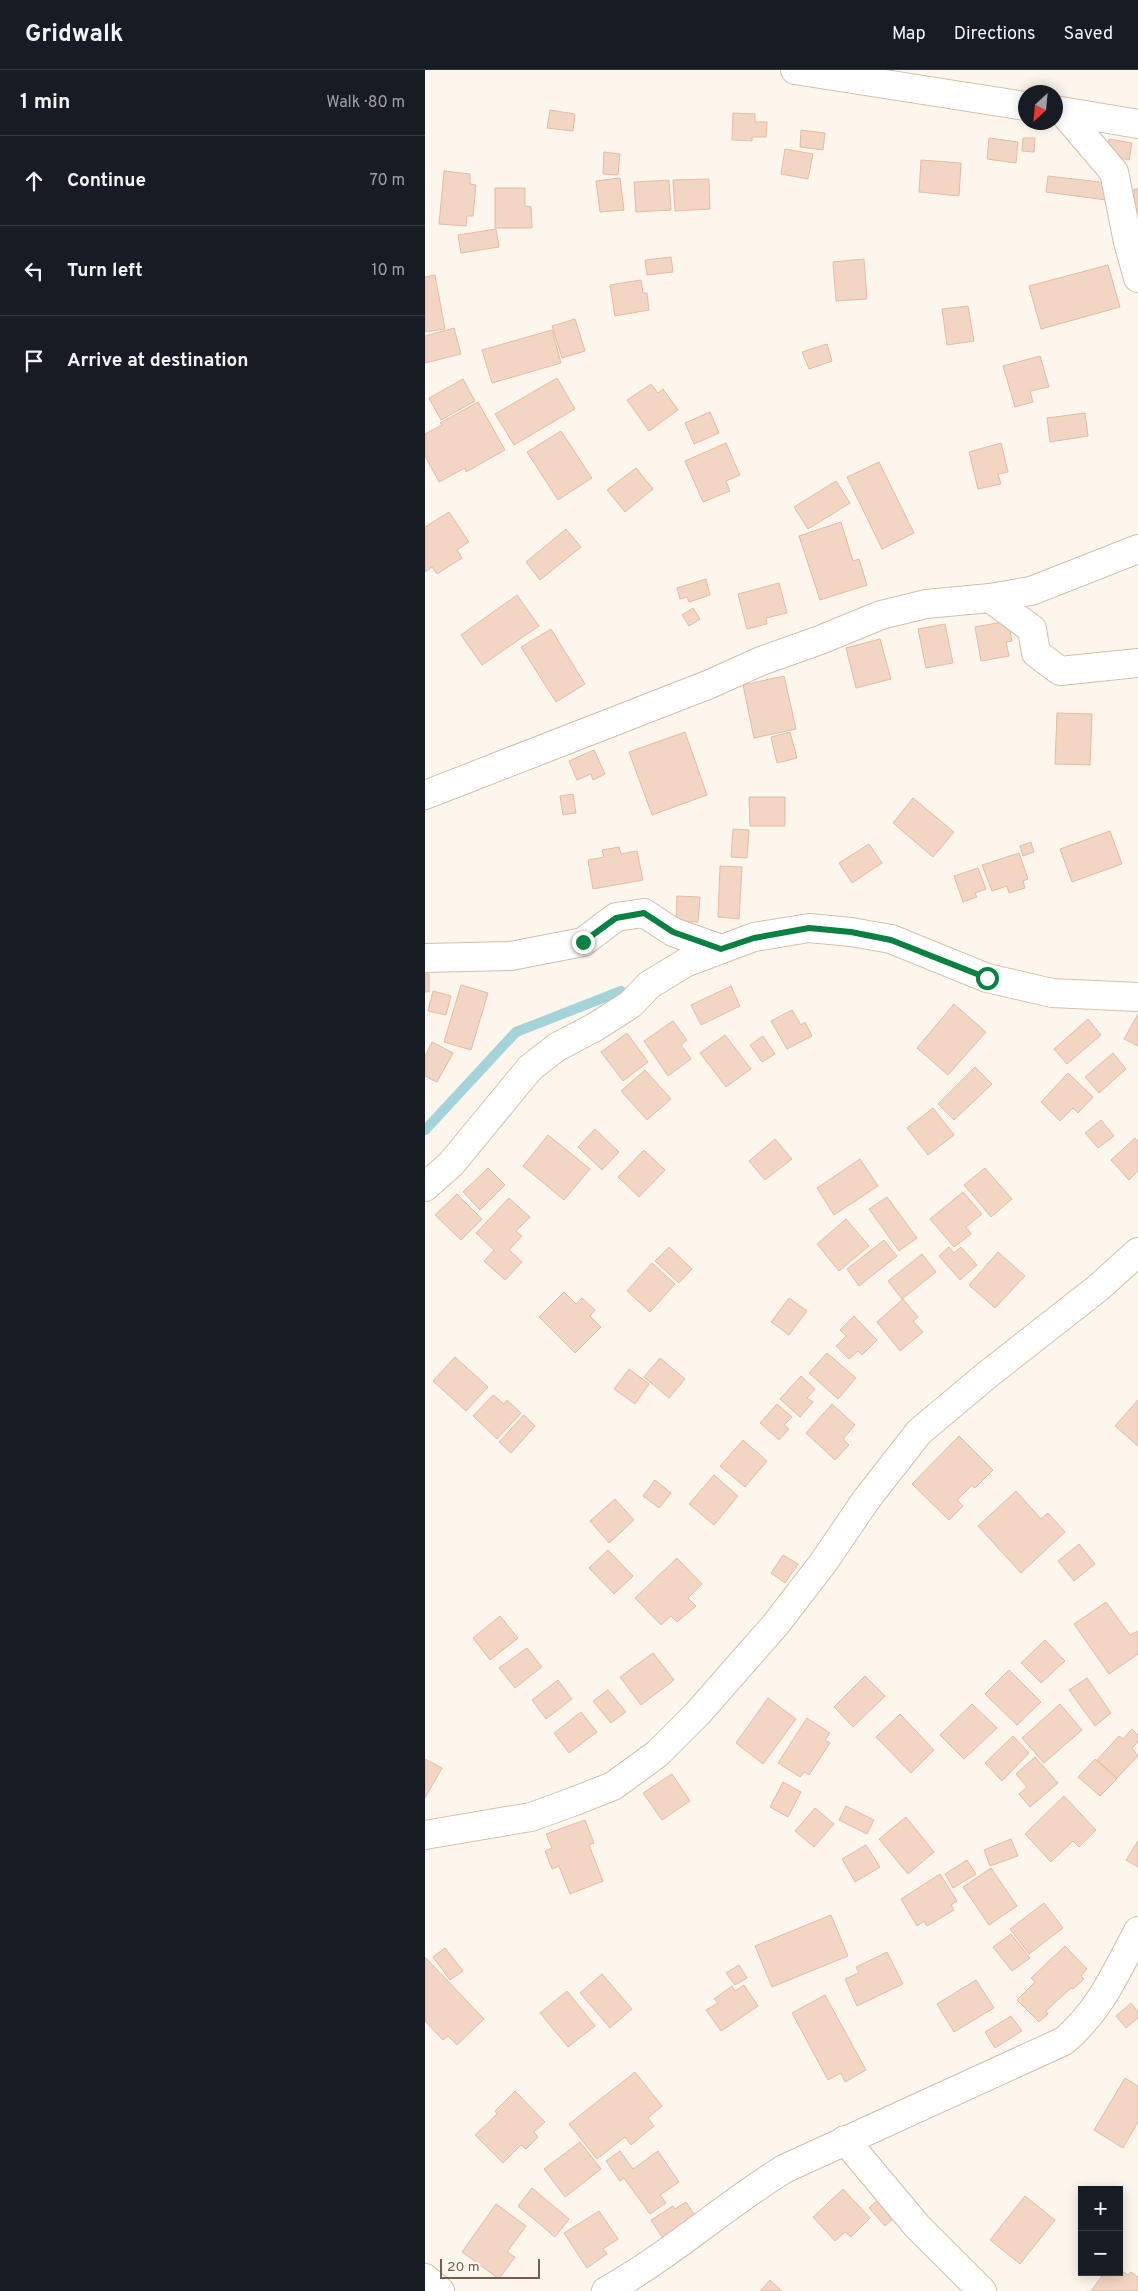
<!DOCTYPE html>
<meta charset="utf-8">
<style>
body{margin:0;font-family:Overpass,sans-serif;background:#20242c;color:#f1f3f6}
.controls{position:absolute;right:15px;bottom:15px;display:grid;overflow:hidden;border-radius:0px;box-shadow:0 2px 12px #0003}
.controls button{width:45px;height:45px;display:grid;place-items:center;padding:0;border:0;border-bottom:1px solid #363941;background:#171b24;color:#f1f3f6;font:25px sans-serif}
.compass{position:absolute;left:593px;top:15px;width:45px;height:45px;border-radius:50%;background:#171b24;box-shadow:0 2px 12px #0003;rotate:206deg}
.scale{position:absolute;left:15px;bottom:12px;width:100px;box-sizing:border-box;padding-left:5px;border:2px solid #7a5c4d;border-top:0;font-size:14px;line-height:18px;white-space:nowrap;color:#7a5c4d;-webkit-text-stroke:4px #fffaf3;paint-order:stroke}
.stop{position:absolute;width:15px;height:15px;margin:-11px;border:4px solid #0b8043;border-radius:50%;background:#fff}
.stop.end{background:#0b8043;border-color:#fff;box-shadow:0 1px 5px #0008}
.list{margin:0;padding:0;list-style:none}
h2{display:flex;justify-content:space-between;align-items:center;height:65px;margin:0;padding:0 20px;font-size:21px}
h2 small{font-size:16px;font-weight:400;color:#9ea1a6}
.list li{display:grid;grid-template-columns:32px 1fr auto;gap:15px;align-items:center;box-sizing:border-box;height:90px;padding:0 20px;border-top:1px solid #363941}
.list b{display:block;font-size:19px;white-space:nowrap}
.list em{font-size:16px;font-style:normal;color:#9ea1a6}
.icon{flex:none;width:28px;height:28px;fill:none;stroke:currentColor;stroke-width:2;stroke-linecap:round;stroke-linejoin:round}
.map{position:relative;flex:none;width:713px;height:2221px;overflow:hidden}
header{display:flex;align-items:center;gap:30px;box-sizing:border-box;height:70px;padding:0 25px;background:#171b24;border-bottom:1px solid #363941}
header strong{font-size:24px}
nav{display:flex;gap:28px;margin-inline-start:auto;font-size:18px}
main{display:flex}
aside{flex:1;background:#171b24}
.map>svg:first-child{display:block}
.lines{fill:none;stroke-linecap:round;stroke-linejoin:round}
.stream{stroke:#a5d3da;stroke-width:10}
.building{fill:#f3d5c3;stroke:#e6bba3}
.street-casing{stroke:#d1beb0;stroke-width:30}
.secondary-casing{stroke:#d6c0b0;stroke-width:30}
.street{stroke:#fff;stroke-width:28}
.secondary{stroke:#fff;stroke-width:28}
.route{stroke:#0b8043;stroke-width:6}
</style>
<header>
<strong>Gridwalk</strong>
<nav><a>Map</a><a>Directions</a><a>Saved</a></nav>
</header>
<main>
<aside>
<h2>1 min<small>Walk · 80 m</small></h2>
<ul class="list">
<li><svg class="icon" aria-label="ahead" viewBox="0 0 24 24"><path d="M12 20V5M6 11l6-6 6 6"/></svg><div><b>Continue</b></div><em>70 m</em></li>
<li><svg class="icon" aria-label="left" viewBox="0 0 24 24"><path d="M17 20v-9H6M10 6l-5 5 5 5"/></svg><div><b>Turn left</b></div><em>10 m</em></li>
<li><svg class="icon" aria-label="arrive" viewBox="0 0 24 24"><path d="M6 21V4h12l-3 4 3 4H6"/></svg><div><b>Arrive at destination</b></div></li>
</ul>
</aside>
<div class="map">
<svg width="713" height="2221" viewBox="0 0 713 2221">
<rect width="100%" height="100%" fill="#fdf6ec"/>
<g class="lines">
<polyline class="stream" points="0,1060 91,962 196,921"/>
</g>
<g class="building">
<polygon points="125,40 150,44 148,61 122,58"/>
<polygon points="308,43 330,44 330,52 342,52 341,67 327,67 327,71 307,70"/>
<polygon points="376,60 400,63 398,80 375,77"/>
<polygon points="564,68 593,72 591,93 562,89"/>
<polygon points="598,68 610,68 609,82 597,81"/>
<polygon points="684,69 707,73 704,90 681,85"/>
<polygon points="360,79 388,84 383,109 356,104"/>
<polygon points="179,82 195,84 193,105 178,104"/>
<polygon points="496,90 536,93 534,126 494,122"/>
<polygon points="19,101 45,104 45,114 51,115 48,146 42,146 41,156 14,154"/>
<polygon points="623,106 683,113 681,130 621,122"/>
<polygon points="195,108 199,140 175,142 171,111"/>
<polygon points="284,109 285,139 250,141 248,110"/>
<polygon points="244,110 246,140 211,142 209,112"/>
<polygon points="70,118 100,118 100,136 106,137 107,158 70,158"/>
<polygon points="709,119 713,119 713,160 708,160"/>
<polygon points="71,159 74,177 36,183 33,165"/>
<polygon points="246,187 248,202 222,205 220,190"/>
<polygon points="439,189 442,229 411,231 408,192"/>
<polygon points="683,195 695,237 616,259 604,216"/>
<polygon points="10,205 20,259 0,262 0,207"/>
<polygon points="216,210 218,223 222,223 224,240 190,246 185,215"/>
<polygon points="543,236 549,271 522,275 517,239"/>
<polygon points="150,249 160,281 137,288 127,256"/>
<polygon points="29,258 36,284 0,293 0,266"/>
<polygon points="127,260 136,293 67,313 57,280"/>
<polygon points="402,274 407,291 384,299 377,282"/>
<polygon points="615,286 624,317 605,321 608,332 590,337 578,296"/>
<polygon points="132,308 150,339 89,375 70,344"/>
<polygon points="38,309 50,331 16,350 4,328"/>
<polygon points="226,314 233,323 238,319 253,340 224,361 202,330"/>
<polygon points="53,332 80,380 41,402 40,398 14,412 0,386 0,364 17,355 15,353"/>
<polygon points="285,342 294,363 269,374 260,353"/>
<polygon points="660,343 663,366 625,372 622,348"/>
<polygon points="136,361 167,408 133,430 102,382"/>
<polygon points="301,373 315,405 301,411 305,421 278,432 260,391"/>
<polygon points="576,373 583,402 573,404 576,414 553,419 544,382"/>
<polygon points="454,392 489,463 457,479 422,407"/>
<polygon points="211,398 228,419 200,442 182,420"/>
<polygon points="411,411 425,433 383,459 369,437"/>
<polygon points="24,442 44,472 32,480 37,488 12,504 7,497 0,502 0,457"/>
<polygon points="416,452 428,491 434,489 442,515 395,530 374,466"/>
<polygon points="141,459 156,477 115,510 101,492"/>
<polygon points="281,509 285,525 264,532 262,527 255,529 252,518"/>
<polygon points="354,513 362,543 341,548 342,554 322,559 313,524"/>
<polygon points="92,525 114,556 57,595 36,565"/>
<polygon points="268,538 275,549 264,556 257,545"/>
<polygon points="583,551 587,571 581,572 584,586 556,591 550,557"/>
<polygon points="520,554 528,593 501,598 493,559"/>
<polygon points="126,559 160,614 131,632 96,577"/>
<polygon points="455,569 466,609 431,618 421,578"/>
<polygon points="359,606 371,659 329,668 318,615"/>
<polygon points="632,643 667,644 665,695 630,694"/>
<polygon points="260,662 282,725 227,745 204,682"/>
<polygon points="365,662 372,688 352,693 346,667"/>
<polygon points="169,680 180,704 168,710 166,704 152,710 144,691"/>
<polygon points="148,724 151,743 138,745 135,726"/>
<polygon points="324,727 360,727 360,756 325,756"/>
<polygon points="488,728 529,762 508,787 468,753"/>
<polygon points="308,759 324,760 322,788 306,787"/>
<polygon points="685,761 697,794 647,812 635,779"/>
<polygon points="606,772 609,782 598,786 595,776"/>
<polygon points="444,774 457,793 427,813 414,793"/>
<polygon points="194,777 196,784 212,781 218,810 168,819 163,790 179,787 177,780"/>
<polygon points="594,783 603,809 598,811 600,818 584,823 582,816 567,821 557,795"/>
<polygon points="295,796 317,797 314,849 293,847"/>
<polygon points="553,798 561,819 550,823 552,827 538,832 529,806"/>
<polygon points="252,826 275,827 273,852 251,851"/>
<rect x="0" y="904" width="4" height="18"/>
<polygon points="36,915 63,923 46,980 19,972"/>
<polygon points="306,916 315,936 276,955 266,935"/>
<polygon points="8,921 26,926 21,945 3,941"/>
<polygon points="529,934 561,962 523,1005 492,978"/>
<polygon points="367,940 376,955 380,952 387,966 362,979 346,951"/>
<polygon points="713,944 713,976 699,969"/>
<polygon points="663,949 676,965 642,994 629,979"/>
<polygon points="248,951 262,970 256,975 266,989 243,1006 219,971"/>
<polygon points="202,963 223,992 198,1011 176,982"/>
<polygon points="300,965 326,999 301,1017 275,983"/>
<polygon points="338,966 350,984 337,992 325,975"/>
<polygon points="7,972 28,983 12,1012 0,1006 0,986"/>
<polygon points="688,983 701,999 674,1023 660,1007"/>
<polygon points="550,997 567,1014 529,1050 513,1034"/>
<polygon points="220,1000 246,1029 222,1050 196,1021"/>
<polygon points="643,1003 668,1027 653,1043 648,1038 635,1051 616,1032"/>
<polygon points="508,1038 529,1065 503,1085 482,1058"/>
<polygon points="676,1050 689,1066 673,1078 660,1063"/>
<polygon points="170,1059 194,1082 177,1100 153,1077"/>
<polygon points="123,1065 165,1099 139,1130 98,1096"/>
<polygon points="710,1068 713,1071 713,1101 704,1110 686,1090"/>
<polygon points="350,1069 367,1089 340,1110 324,1091"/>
<polygon points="219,1080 240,1100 214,1127 193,1107"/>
<polygon points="435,1089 453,1116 409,1145 392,1118"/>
<polygon points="63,1098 80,1115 55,1140 38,1122"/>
<polygon points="560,1098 587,1129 566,1147 539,1115"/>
<polygon points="538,1122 557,1144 541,1157 546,1164 529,1177 505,1149"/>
<polygon points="32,1124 57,1149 36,1170 10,1145"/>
<polygon points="462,1127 492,1168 474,1181 444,1139"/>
<polygon points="84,1128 105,1147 91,1161 97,1166 84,1180 97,1192 80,1210 59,1191 69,1180 51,1163"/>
<polygon points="421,1149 444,1176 414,1201 392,1174"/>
<polygon points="459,1170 472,1186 434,1216 422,1199"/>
<polygon points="244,1177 267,1199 254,1213 230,1191"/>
<polygon points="524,1177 529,1183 536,1177 552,1195 535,1210 514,1186"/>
<polygon points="573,1182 600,1206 570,1238 544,1215"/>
<polygon points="497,1184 511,1202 477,1229 463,1211"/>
<polygon points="227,1193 250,1214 225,1242 202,1221"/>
<polygon points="139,1222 151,1234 157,1228 170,1240 165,1246 176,1257 150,1283 114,1247"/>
<polygon points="364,1228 382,1241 364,1265 346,1252"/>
<polygon points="478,1229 493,1247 488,1251 498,1262 475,1281 452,1252"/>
<polygon points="429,1246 452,1270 437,1285 433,1281 424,1289 411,1276 421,1266 415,1260"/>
<polygon points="402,1283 431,1308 413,1329 384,1303"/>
<polygon points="30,1287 63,1317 41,1341 8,1311"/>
<polygon points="235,1288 260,1309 244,1328 219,1307"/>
<polygon points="204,1299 224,1314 210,1334 189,1319"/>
<polygon points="376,1306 390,1319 382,1328 388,1332 375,1347 355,1329"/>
<polygon points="68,1325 79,1334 82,1330 96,1343 72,1369 48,1346"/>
<polygon points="713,1330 713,1376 690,1356"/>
<polygon points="352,1334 367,1347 359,1355 364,1359 354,1370 335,1353"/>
<polygon points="407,1334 430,1355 418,1369 424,1375 410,1390 381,1363"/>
<polygon points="99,1345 110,1356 86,1383 74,1372"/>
<polygon points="534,1366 568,1400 550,1418 547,1415 532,1430 538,1436 524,1450 487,1414"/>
<polygon points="318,1370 342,1391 320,1417 295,1396"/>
<polygon points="289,1405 313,1426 289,1455 264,1434"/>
<polygon points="230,1410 246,1423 234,1438 218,1426"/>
<polygon points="591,1421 616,1449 623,1443 640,1462 596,1503 553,1456"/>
<polygon points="190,1429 209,1450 184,1473 165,1451"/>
<polygon points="654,1474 670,1494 649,1511 633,1491"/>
<polygon points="183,1480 208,1506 189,1524 164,1498"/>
<polygon points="358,1485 373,1494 360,1513 346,1503"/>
<polygon points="252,1488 277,1514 263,1528 271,1536 252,1552 246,1546 236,1555 210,1528"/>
<polygon points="681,1532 705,1565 713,1561 713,1584 684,1604 649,1554"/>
<polygon points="75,1546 93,1568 65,1590 48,1568"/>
<polygon points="620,1570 640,1591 616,1613 596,1593"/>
<polygon points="102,1578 117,1597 90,1618 74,1598"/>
<polygon points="228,1583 249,1610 216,1635 195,1607"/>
<polygon points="584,1600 616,1632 592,1655 560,1624"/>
<polygon points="440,1606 460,1626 428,1657 409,1637"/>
<polygon points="662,1608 686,1643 670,1656 644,1620"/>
<polygon points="133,1610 147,1629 121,1649 107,1630"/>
<polygon points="183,1620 201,1642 186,1653 168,1631"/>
<polygon points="343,1628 371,1649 338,1694 311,1673"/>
<polygon points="547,1634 572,1658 539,1689 515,1665"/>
<polygon points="635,1634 657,1660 619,1693 597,1668"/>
<polygon points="156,1642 172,1662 144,1683 129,1663"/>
<polygon points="475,1644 509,1680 486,1703 451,1667"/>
<polygon points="382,1648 405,1663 400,1670 405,1673 384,1705 379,1702 375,1707 353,1693"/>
<polygon points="707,1659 713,1665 713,1672 707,1678 713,1686 692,1708 672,1690 694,1666 698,1669"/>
<polygon points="588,1666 604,1683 577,1711 560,1693"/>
<polygon points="610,1687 633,1713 605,1737 594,1724 602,1717 591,1704"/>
<polygon points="0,1689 17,1698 0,1728"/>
<polygon points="670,1689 692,1709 675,1726 653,1707"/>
<polygon points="247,1704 265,1731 237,1750 218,1723"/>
<polygon points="358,1712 376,1722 363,1747 345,1737"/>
<polygon points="639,1726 671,1760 654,1777 648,1771 626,1792 600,1764"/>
<polygon points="421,1736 449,1750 442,1764 414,1750"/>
<polygon points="390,1738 409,1754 389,1777 370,1761"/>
<polygon points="481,1747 509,1782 483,1804 454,1769"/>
<polygon points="160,1750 169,1773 164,1775 178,1811 145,1824 134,1796 127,1799 120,1781 127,1778 121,1764"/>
<polygon points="586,1769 593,1786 565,1796 559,1780"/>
<polygon points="713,1771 713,1797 701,1790"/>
<polygon points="441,1775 455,1797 430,1812 417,1789"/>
<polygon points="542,1790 551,1804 528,1818 520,1804"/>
<polygon points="566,1798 592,1836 564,1855 538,1817"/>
<polygon points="515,1804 532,1831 526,1835 529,1840 502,1856 499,1851 492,1856 476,1829"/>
<polygon points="619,1833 638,1858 604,1884 585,1859"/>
<polygon points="406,1845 423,1886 347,1917 330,1876"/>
<polygon points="586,1864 605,1888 587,1901 568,1877"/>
<polygon points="640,1876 662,1899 656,1906 659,1909 648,1919 646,1918 621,1941 623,1944 614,1952 592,1930 610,1912 606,1908"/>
<polygon points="20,1878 38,1901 25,1910 8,1887"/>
<polygon points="462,1882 478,1914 432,1936 420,1909 434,1903 431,1897"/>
<polygon points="0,1887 59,1949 32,1975 23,1966 18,1970 0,1951"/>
<polygon points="314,1895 322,1908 310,1915 301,1903"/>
<polygon points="177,1904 207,1939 185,1958 155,1923"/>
<polygon points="551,1910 569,1938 529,1962 512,1934"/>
<polygon points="319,1915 333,1936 296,1961 281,1940 293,1933 289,1929 307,1916 310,1921"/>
<polygon points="142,1921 170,1956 143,1977 115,1943"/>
<polygon points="400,1925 441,2000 420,2012 416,2003 403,2010 367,1943"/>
<polygon points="706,1933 713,1942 713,1948 701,1958 691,1946"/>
<polygon points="586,1946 597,1961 570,1978 560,1962"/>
<polygon points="210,2002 237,2036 223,2048 229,2056 206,2075 200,2067 172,2089 144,2054"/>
<polygon points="700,2008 713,2016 713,2052 698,2078 669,2060"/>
<polygon points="90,2021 120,2052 109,2062 113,2067 101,2079 96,2075 78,2093 50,2065 72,2044 70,2041"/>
<polygon points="155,2072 176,2099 140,2127 119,2099"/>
<polygon points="195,2081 208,2099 233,2081 254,2112 235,2125 241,2133 225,2144 199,2108 195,2111 181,2091"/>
<polygon points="107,2118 144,2149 130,2167 93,2136"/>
<polygon points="418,2119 445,2148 426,2167 420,2162 410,2171 388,2147"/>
<polygon points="600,2126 630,2150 595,2194 565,2170"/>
<polygon points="456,2127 472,2145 460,2156 444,2138"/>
<polygon points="261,2132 271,2147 238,2168 226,2150 248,2136 250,2139"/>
<polygon points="71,2134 101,2156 82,2182 90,2187 74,2209 37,2182"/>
<polygon points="174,2141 193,2169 178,2179 182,2184 162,2198 139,2163"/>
<polygon points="694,2199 703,2205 706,2202 713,2207 713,2221 666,2221 680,2202 694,2202"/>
<polygon points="345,2210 357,2221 335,2221"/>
</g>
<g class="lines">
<defs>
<g id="street">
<polyline points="638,42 689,102 703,172 713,208"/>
<polyline points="565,528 606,521 713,479"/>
<polyline points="0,725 285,614 336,591 395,570 456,545 501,534 565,528 607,559 611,583 635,601 713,593"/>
<polyline points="0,888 86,886 158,872 191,847 219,843 248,862 296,879"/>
<polyline points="420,2070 492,2156 557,2221"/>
<polyline points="0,2208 15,2221"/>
<path d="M181 2221C244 2186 298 2137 359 2099L639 1971C676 1939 690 1904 713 1861"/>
</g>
<g id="secondary">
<polyline points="370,0 600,36"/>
<polyline points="630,40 713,54"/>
<polyline points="0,1117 26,1094 105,998 132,977 170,957 206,934 224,915 260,893 329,867 384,858 426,862 466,869 562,908 627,923 713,927"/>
<polyline points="0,1765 106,1747 150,1731 188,1716 232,1684 273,1643 351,1554 398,1493 441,1430 494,1362 562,1305 673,1218 713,1182"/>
</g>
</defs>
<use href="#street" class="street-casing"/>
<use href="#secondary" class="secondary-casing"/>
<use href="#street" class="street"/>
<use href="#secondary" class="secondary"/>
</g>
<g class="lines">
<polyline class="route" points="158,872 191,848 219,843 248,862 296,879 329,868 384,858 426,862 466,870 562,908"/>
</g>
</svg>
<div class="controls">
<button>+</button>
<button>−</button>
</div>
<svg class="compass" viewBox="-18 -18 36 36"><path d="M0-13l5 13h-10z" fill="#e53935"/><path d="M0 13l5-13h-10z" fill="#9ea1a6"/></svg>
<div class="scale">20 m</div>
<div class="stop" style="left:562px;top:908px"></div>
<div class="stop end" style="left:158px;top:872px"></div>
</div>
</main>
